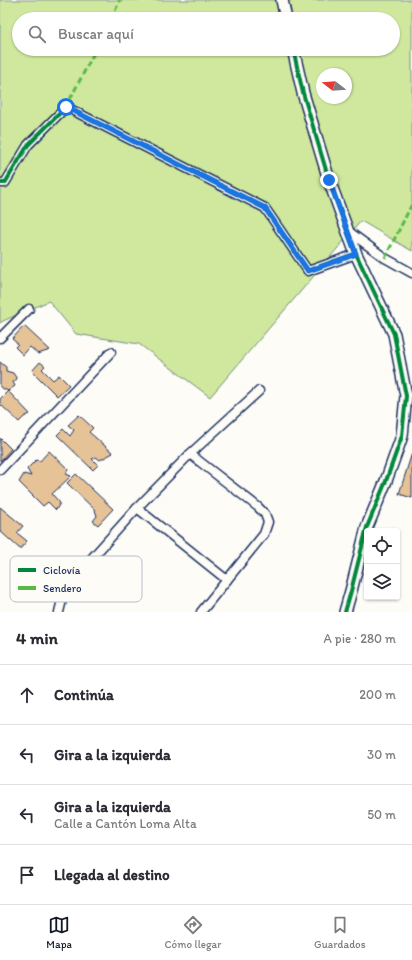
<!DOCTYPE html>
<html lang="es">
<meta charset="utf-8">
<style>
body{margin:0;font-family:Itim,sans-serif;background:#f2f2f3;color:#2b2b33}
.controls{position:absolute;right:12px;bottom:12px;display:grid;overflow:hidden;border-radius:4px;box-shadow:0 1px 3px #0004}
.controls button{width:36px;height:36px;display:grid;place-items:center;padding:0;border:0;border-bottom:1px solid #e1e1e2;background:#fff;color:#2b2b33;font:20px sans-serif}
.compass{position:absolute;left:316px;top:68px;width:36px;height:36px;border-radius:50%;background:#fff;box-shadow:0 1px 3px #0004;rotate:287deg}
.stop{position:absolute;width:12px;height:12px;margin:-9px;border:3px solid #1a73e8;border-radius:50%;background:#fff}
.stop.end{background:#1a73e8;border-color:#fff;box-shadow:0 1px 4px #0008}
.list{margin:0;padding:0;list-style:none}
h2{display:flex;justify-content:space-between;align-items:center;height:52px;margin:0;padding:0 16px;font-size:17px}
h2 small{font-size:13px;font-weight:400;color:#7c7c81}
.list li{display:grid;grid-template-columns:26px 1fr auto;gap:12px;align-items:center;box-sizing:border-box;height:60px;padding:0 16px;border-top:1px solid #e1e1e2}
.list b{display:block;font-size:15px;white-space:nowrap}
.list p{margin:0;font-size:13px;white-space:nowrap;color:#7c7c81}
.list em{font-size:13px;font-style:normal;color:#7c7c81}
.icon{flex:none;width:22px;height:22px;fill:none;stroke:currentColor;stroke-width:2;stroke-linecap:round;stroke-linejoin:round}
.map{position:relative;flex:none;width:412px;height:612px;overflow:hidden}
.search{position:absolute;background:#fff;box-shadow:0 1px 3px #0004;left:12px;right:12px;top:12px;height:44px;display:flex;align-items:center;gap:10px;box-sizing:border-box;padding:0 14px;border-radius:22px;color:#7c7c81;font-size:15px}
.sheet{height:292px;background:#fff}
nav{display:flex;justify-content:space-around;align-items:center;box-sizing:border-box;height:56px;border-top:1px solid #e1e1e2;background:#fff;font-size:11px;color:#7c7c81}
nav a{display:grid;justify-items:center;gap:2px}
nav .on{color:#111827}
.map>svg:first-child{display:block}
.green{fill:#cfe89e;stroke:#758c7e;fill-rule:evenodd}
.building{fill:#e6c297;stroke:#1b2f5e}
.lines{fill:none;stroke-linecap:round;stroke-linejoin:round}
.street-casing{stroke:#1b2f5e;stroke-width:11}
.secondary-casing{stroke:#1b2f5e;stroke-width:14}
.street{stroke:#fdfcf7;stroke-width:8}
.secondary{stroke:#fdfcf7;stroke-width:11}
.quiet{stroke:#58b947;stroke-width:3;stroke-dasharray:6 3;stroke-linecap:butt}
.cycleway-casing{stroke:#fdfcf7;stroke-width:6}
.cycleway{stroke:#00873e;stroke-width:4}
.route{stroke:#1a73e8;stroke-width:5}
.key{fill:#fdfcf7;stroke:#b9bec9;stroke-width:1}
.key-label{font-size:11px;fill:#1b2f5e}
</style>
<div class="map">
<svg width="412" height="612" viewBox="0 0 412 612">
<rect width="100%" height="100%" fill="#fdfcf7"/>
<filter id="ink" filterUnits="userSpaceOnUse"><feTurbulence type="fractalNoise" baseFrequency=".025" numOctaves="2"/><feDisplacementMap in="SourceGraphic" scale="8" xChannelSelector="R" yChannelSelector="G"/><feConvolveMatrix kernelMatrix="1 2 1 2 8 2 1 2 1" color-interpolation-filters="sRGB"/></filter>
<g filter="url(#ink)">
<path class="green" d="M0 0H412V251L361 221 210 397 139 344 76 334 49 301 3 321 0 323ZM19 19H393V49H19ZM322 74H346V98H322Z"/>
<g class="building">
<polygon points="24,326 50,350 38,354 30,347 23,355 15,347 18,344 12,339"/>
<polygon points="0,362 6,367 6,371 13,373 17,379 13,382 15,386 8,391 0,387"/>
<polygon points="40,362 45,366 42,369 53,380 59,375 69,385 57,396 32,371"/>
<polygon points="8,391 30,414 24,417 19,422 0,404 0,399"/>
<polygon points="79,415 93,428 89,432 113,453 100,460 96,457 92,459 98,465 93,470 57,435 63,429 70,436 74,430 68,425"/>
<polygon points="0,438 11,449 0,461"/>
<polygon points="49,451 68,469 66,474 71,476 52,494 60,503 56,510 48,502 43,506 19,482 24,474 31,476 27,469 36,460 40,461"/>
<polygon points="412,453 412,498 399,494"/>
<polygon points="76,474 113,509 98,525 93,521 97,516 95,510 67,483"/>
<polygon points="0,507 23,526 17,533 27,541 20,549 0,531"/>
</g>
<g class="lines">
<defs>
<g id="street">
<polyline points="0,183 5,183 28,145 66,107 265,208 308,271 356,254"/>
<polyline points="348,231 385,258 412,273"/>
<polyline points="0,338 29,309"/>
<polyline points="190,454 258,507 265,514 268,522 264,534 201,612"/>
<polyline points="0,470 111,352"/>
<polyline points="137,508 227,580"/>
<polyline points="59,612 65,588 137,508 190,454 259,391"/>
</g>
<g id="secondary">
<polyline points="282,0 286,19"/>
<polyline points="293,49 303,93 329,180 356,254 394,334 406,396 402,436 386,481 367,527 351,591 345,612"/>
</g>
</defs>
<use href="#street" class="street-casing"/>
<use href="#secondary" class="secondary-casing"/>
<use href="#street" class="street"/>
<use href="#secondary" class="secondary"/>
<g class="quiet">
<polyline points="111,19 120,0"/>
<polyline points="66,107 96,49"/>
<polyline points="385,258 412,204"/>
</g>
<defs>
<g id="cycleway">
<polyline points="293,49 303,93 329,180 356,254 394,334 406,396 402,436 386,481 367,527 351,591 345,612"/>
<polyline points="0,183 5,183 28,145 66,107 265,208 308,271 356,254"/>
</g>
</defs>
<use href="#cycleway" class="cycleway-casing"/>
<use href="#cycleway" class="cycleway"/>
</g>
</g>
<g class="lines" filter="url(#ink)">
<polyline class="route" points="66,107 265,208 308,271 356,254 329,180"/>
</g>
<rect x="10" y="556" width="132" height="46" rx="6" class="key"/>
<rect x="18" y="568" width="18" height="4" fill="#00873e"/>
<rect x="18" y="586" width="18" height="4" fill="#58b947"/>
<g class="key-label">
<text x="43" y="574">Ciclovía</text>
<text x="43" y="592">Sendero</text>
</g>
</svg>
<div class="controls">
<button><svg class="icon" aria-label="locate" viewBox="0 0 24 24"><circle cx="12" cy="12" r="6"/><path d="M12 2v4M12 18v4M2 12h4M18 12h4"/></svg></button>
<button><svg class="icon" aria-label="layers" viewBox="0 0 24 24"><path d="M12 4l9 5-9 5-9-5zM3 14l9 5 9-5"/></svg></button>
</div>
<svg class="compass" viewBox="-18 -18 36 36"><path d="M0-13l5 13h-10z" fill="#e53935"/><path d="M0 13l5-13h-10z" fill="#7c7c81"/></svg>
<div class="stop" style="left:66px;top:107px"></div>
<div class="stop end" style="left:329px;top:180px"></div>
<div class="search"><svg class="icon" aria-label="search" viewBox="0 0 24 24"><circle cx="10" cy="10" r="6"/><path d="M15 15l6 6"/></svg>Buscar aquí</div>
</div>
<section class="sheet">
<h2>4 min<small>A pie · 280 m</small></h2>
<ul class="list">
<li><svg class="icon" aria-label="ahead" viewBox="0 0 24 24"><path d="M12 20V5M6 11l6-6 6 6"/></svg><div><b>Continúa</b></div><em>200 m</em></li>
<li><svg class="icon" aria-label="left" viewBox="0 0 24 24"><path d="M17 20v-9H6M10 6l-5 5 5 5"/></svg><div><b>Gira a la izquierda</b></div><em>30 m</em></li>
<li><svg class="icon" aria-label="left" viewBox="0 0 24 24"><path d="M17 20v-9H6M10 6l-5 5 5 5"/></svg><div><b>Gira a la izquierda</b><p>Calle a Cantón Loma Alta</p></div><em>50 m</em></li>
<li><svg class="icon" aria-label="arrive" viewBox="0 0 24 24"><path d="M6 21V4h12l-3 4 3 4H6"/></svg><div><b>Llegada al destino</b></div></li>
</ul>
</section>
<nav>
<a class="on"><svg class="icon" aria-label="map" viewBox="0 0 24 24"><path d="M3 6l6-2 6 2 6-2v14l-6 2-6-2-6 2zM9 4v14M15 6v14"/></svg>Mapa</a>
<a><svg class="icon" aria-label="directions" viewBox="0 0 24 24"><path d="M12 3l9 9-9 9-9-9zM9 14v-3h6M13 9l2 2-2 2"/></svg>Cómo llegar</a>
<a><svg class="icon" aria-label="saved" viewBox="0 0 24 24"><path d="M7 4h10v16l-5-4-5 4z"/></svg>Guardados</a>
</nav>
